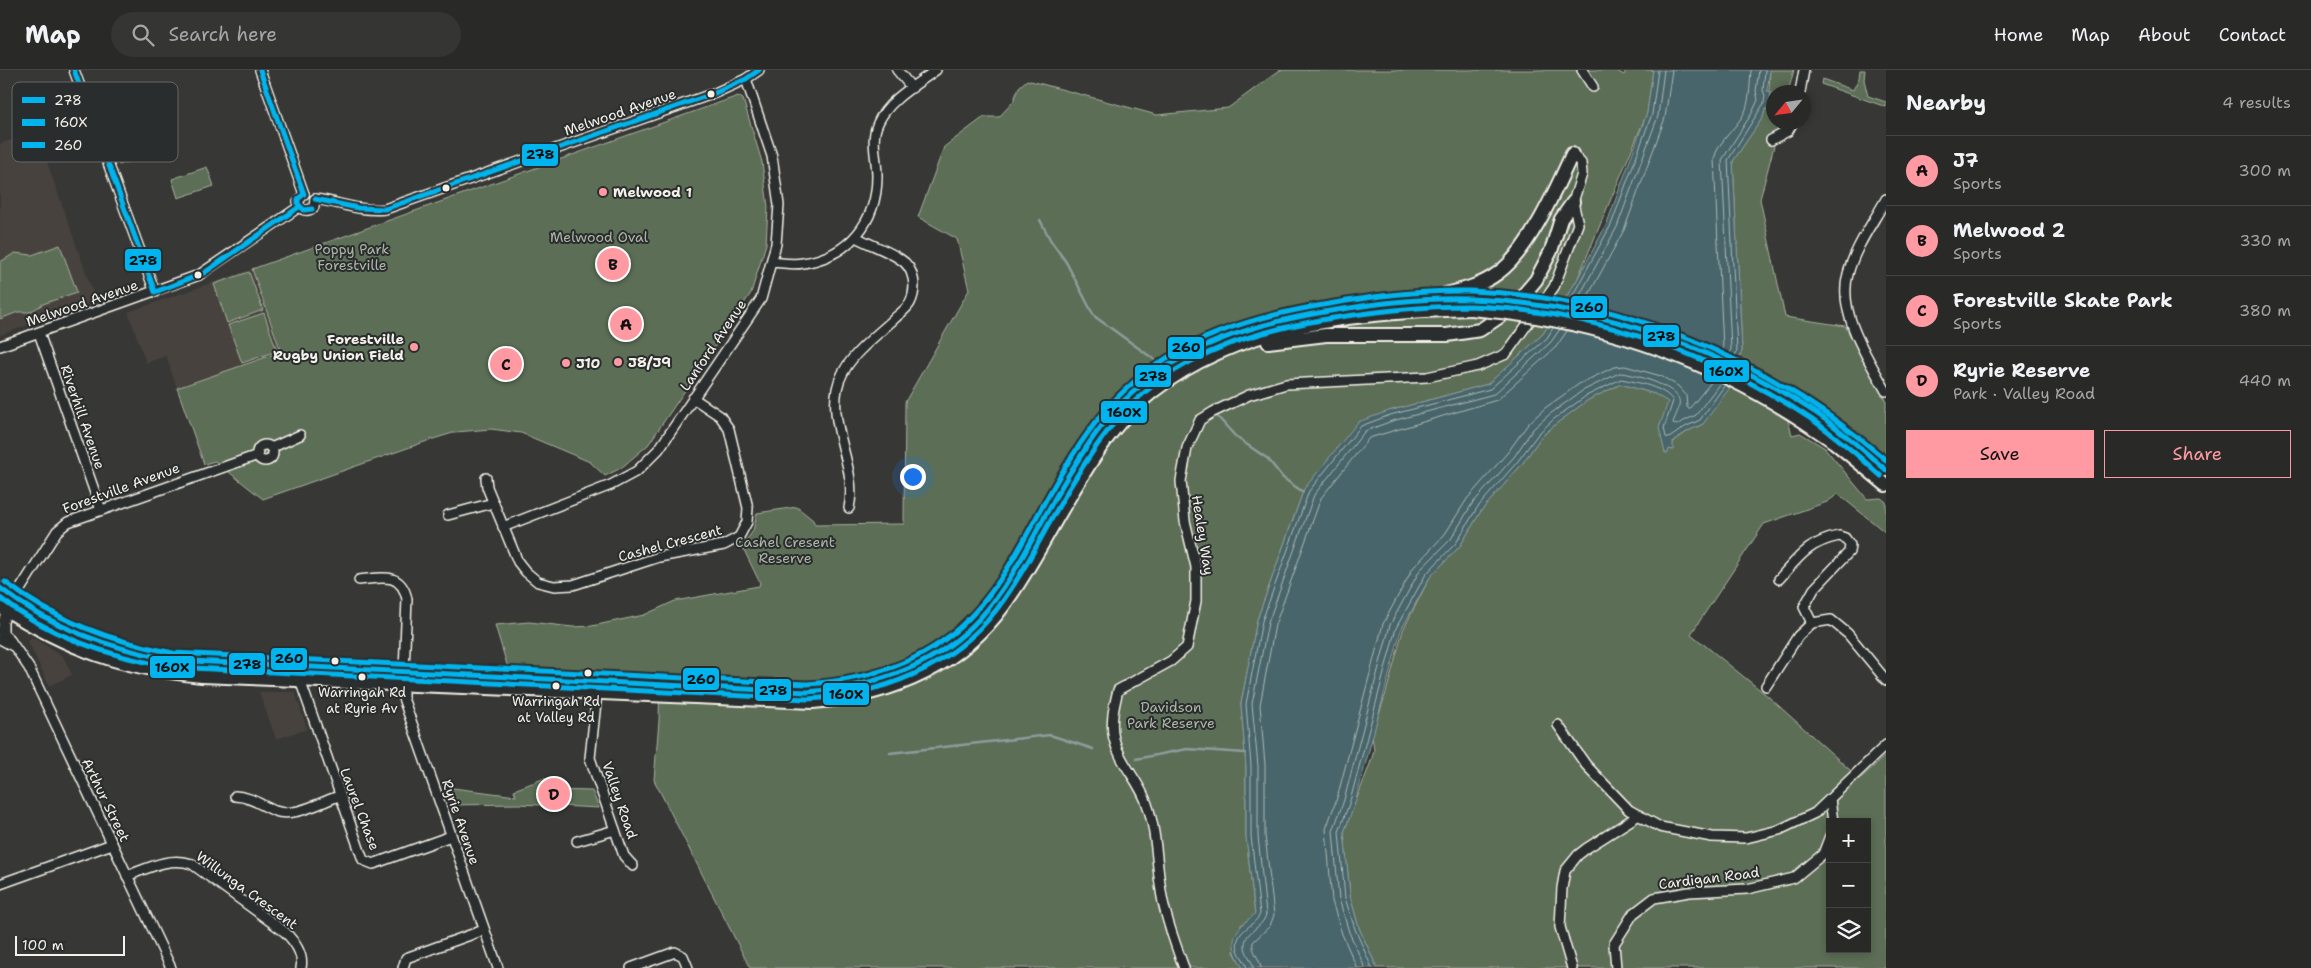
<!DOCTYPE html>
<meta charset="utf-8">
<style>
body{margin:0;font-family:"Shantell Sans",sans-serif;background:#353534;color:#f1f3f6}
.controls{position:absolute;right:15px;bottom:15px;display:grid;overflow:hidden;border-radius:0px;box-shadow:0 2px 8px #0003}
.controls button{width:45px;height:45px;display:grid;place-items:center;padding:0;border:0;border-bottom:1px solid #454545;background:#292928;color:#f1f3f6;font:25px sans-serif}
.compass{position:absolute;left:1766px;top:15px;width:45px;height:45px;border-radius:50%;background:#292928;box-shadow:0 2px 8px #0003;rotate:241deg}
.scale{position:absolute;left:15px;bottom:12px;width:110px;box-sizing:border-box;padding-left:5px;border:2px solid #f4f1e8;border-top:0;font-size:14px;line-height:18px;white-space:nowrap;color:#f4f1e8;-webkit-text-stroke:4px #2a2d2e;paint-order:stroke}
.you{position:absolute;left:912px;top:406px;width:18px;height:18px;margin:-12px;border:4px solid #fff;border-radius:50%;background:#1a73e8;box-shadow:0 0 0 8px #1a73e833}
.badge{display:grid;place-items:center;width:32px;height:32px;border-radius:50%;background:#ff9aa2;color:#111;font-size:16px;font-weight:700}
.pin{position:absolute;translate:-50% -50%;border:2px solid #fff;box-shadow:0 1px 5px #0006}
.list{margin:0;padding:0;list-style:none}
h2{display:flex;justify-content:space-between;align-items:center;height:65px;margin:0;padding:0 20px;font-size:21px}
h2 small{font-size:16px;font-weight:400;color:#a5a6a8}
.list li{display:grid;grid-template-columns:32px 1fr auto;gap:15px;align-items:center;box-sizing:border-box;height:70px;padding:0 20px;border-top:1px solid #454545}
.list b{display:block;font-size:19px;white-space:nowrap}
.list p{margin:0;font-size:16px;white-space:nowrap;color:#a5a6a8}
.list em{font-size:16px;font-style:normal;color:#a5a6a8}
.actions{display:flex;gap:10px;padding:15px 20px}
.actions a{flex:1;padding:11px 0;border:1px solid #ff9aa2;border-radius:0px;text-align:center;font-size:18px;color:#ff9aa2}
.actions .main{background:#ff9aa2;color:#111}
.icon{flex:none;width:28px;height:28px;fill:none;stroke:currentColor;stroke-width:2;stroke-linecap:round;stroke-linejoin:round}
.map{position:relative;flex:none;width:1886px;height:898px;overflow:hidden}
header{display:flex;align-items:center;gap:30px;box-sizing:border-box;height:70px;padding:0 25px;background:#292928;border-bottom:1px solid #454545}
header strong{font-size:24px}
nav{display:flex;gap:28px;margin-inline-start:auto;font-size:18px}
.search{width:350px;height:45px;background:#353534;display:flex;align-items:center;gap:12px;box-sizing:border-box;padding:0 18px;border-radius:28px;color:#a5a6a8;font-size:19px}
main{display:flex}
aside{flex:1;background:#292928}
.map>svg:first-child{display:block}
.built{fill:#46433d}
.green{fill:#5c6e57;stroke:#a8b0a0;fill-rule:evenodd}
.water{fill:#47656a;stroke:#8c9d9c}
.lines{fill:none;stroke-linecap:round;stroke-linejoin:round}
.shore{stroke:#afb9b6;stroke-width:1}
.stream{stroke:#8c9d9c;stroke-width:2.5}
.minor-casing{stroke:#f4f1e8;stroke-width:12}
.highway-casing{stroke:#f4f1e8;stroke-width:16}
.minor{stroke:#2a2d2e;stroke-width:9}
.highway{stroke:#2a2d2e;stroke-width:12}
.highway-bridge-casing{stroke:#f4f1e8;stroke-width:16;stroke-linecap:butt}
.highway-bridge{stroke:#2a2d2e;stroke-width:12}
.bus-1-casing{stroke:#2a2d2e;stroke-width:9}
.bus-2-casing{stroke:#2a2d2e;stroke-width:9}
.bus-3-casing{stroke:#2a2d2e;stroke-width:9}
.bus-1{stroke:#00b5ef;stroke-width:5}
.bus-2{stroke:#00b5ef;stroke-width:5}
.bus-3{stroke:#00b5ef;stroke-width:5}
.bus-dot{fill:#f4f1e8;stroke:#2a2d2e;stroke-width:2}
.poi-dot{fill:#ff9aa2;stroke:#2a2d2e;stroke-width:2}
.labels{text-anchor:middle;stroke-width:4;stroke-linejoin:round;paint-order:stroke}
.bus-label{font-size:13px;fill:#f4f1e8;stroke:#2a2d2e}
.street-label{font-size:14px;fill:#f4f1e8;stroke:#2a2d2e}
.poi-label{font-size:14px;font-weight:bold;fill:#f4f1e8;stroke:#2a2d2e;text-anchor:start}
.park-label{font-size:14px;fill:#b0b6a7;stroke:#2a2d2e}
.key{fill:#2a2d2e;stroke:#676866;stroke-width:1}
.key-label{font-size:14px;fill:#f4f1e8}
.line-badge{stroke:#2a2d2e;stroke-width:2}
.pale-badge-label{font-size:14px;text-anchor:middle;font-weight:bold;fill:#111}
</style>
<header>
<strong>Map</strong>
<div class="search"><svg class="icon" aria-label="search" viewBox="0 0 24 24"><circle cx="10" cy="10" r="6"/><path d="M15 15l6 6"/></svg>Search here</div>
<nav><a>Home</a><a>Map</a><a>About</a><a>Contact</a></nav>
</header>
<main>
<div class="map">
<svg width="1886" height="898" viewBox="0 0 1886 898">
<rect width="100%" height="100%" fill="#373735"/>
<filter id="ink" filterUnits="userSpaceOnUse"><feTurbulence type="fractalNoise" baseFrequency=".02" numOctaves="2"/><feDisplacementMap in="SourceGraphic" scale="10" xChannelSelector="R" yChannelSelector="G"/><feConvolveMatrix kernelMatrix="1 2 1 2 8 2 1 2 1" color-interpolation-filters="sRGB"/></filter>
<g filter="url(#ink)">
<g class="built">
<polygon points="36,61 96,231 0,265 0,74"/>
<polygon points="252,199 281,282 177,318 166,286 146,293 128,242"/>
<polygon points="33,568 63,586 72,605 49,616 28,571"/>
<polygon points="259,622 295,622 307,659 276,669"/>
</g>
<g class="green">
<polygon points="1280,0 1615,0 1624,5 1626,0 1653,0 1647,43 1577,210 1543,264 1488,314 1389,341 1304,419 1257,550 1241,634 1246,696 1246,766 1255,845 1241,855 1234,882 1243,898 750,898 654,710 659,651 660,607 508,598 495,555 529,552 573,557 592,556 644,545 675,531 759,516 760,513 742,476 753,461 757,443 797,437 813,450 815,455 904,454 905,332 969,220 957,169 918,147 944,77 984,47 999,47 1013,32 1019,17 1027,10 1157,45 1228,38"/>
<path d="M1770 0H1794L1788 22H1774V52L1780 53 1760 129 1785 247 1845 256 1886 330V388L1776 307 1792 365 1800 363 1825 378 1867 429 1881 428 1886 432V463L1838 424 1827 432 1764 454 1691 564 1770 628 1860 709 1886 685V898H1377L1359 858 1350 826 1344 762 1370 694 1374 681 1372 665 1386 623 1403 560 1430 507 1460 476 1481 441 1522 394 1541 367 1557 353 1588 330 1621 314 1655 324 1669 332 1659 358 1669 379 1672 380 1673 372 1688 361 1703 354 1742 281 1733 91 1763 47 1765 39H1768ZM1830 752H1867V879H1830Z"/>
<polygon points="1860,0 1865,0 1864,10 1868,26 1886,32 1886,37 1821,14 1822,9 1853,20 1859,8"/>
<polygon points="738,26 743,29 762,92 768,137 766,174 751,223 648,375 621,398 605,406 590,392 521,363 491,359 456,362 430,370 263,429 215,391 204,394 177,318 281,282 252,199"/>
<polygon points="150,53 160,80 119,95 110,68"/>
<polygon points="207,97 214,116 178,128 172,109"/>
<polygon points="60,175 77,222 43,234 30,242 18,242 0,249 0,192 15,183 32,185"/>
<polygon points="249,202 263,240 227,253 214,214"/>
<polygon points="264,243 277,281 242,293 228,255"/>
<polygon points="545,708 550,720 592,721 599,738 519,734 452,735 445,717 516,726 514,720"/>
</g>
<path class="water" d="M1653 0H1770L1767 21 1771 22 1768 39H1765L1763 47 1733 91 1742 281 1731 316 1703 354 1688 361 1673 371V380L1669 379 1668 383H1665L1659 358 1668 332 1655 324 1621 314 1588 330 1557 353 1541 367 1522 394 1481 441 1460 476 1430 507 1401 560 1355 733 1344 762 1350 826 1359 858 1377 898H1243C1228 873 1231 862 1255 844L1246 766V696L1241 634 1257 550 1304 419 1358 352 1389 341 1488 314 1543 264 1577 210 1607 153 1647 43Z"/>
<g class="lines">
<g class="shore">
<polyline points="1568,234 1611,155 1652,44 1658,0"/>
<polyline points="1574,236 1617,157 1658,46 1664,0"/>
<polyline points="1582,237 1624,160 1665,48 1672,0"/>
<path d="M1722 284 1723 278 1714 89C1718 70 1739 57 1746 39 1750 26 1750 13 1751 0"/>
<polyline points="1729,287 1731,279 1722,90 1752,43 1758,30 1756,21 1759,0"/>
<polyline points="1734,290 1737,280 1728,90 1764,33 1765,26 1763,20 1765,0"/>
<path d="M1247 898C1246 891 1240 887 1238 880 1233 860 1255 857 1260 844L1251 766V696L1246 634 1262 551 1309 421 1361 356 1390 345 1490 319 1547 268 1553 258"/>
<path d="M1253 898C1253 890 1245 884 1245 876 1244 860 1263 859 1266 844L1258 766V696L1252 634 1268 553 1314 425 1365 361 1392 351 1494 324 1551 272 1560 259"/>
<path d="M1261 898C1260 888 1251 881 1253 872L1270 856 1274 845 1265 765V695L1260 635 1275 555 1321 428 1369 368 1497 330 1556 277 1567 261"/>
<polyline points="1357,898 1342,864 1332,831 1326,759 1337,728 1383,554 1413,498 1445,464 1467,429 1508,382 1528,354 1545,338 1579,314 1614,297 1625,296 1661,306 1678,316 1686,325 1687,337 1689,339 1713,310"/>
<path d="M1365 898 1349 862 1339 829 1333 761 1344 730 1390 555 1420 500 1451 469 1472 434 1514 387 1533 359 1550 344 1582 321 1619 303C1632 303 1676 316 1679 330 1681 337 1675 346 1673 353L1676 355 1696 345 1720 313"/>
<path d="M1372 898 1355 859 1345 828 1339 762 1350 731 1396 558 1426 504 1456 473 1477 438 1518 391 1538 364 1554 349 1586 326 1621 309C1636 312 1665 317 1673 331L1664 358 1666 367 1669 368 1685 357 1700 350 1725 315"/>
</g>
<g class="stream">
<polyline points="1040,150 1051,171 1066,192 1094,246 1155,290"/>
<polyline points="1218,347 1236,367 1268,389 1283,408 1303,422"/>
<polyline points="890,683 1050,665 1093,679"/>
<polyline points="1136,689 1187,679 1245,683"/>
</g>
<defs>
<g id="minor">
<polyline points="74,0 155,222"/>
<polyline points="260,0 304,124"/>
<polyline points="897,0 912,18"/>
<polyline points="1582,0 1593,17"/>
<polyline points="1800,22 1804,0"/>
<polyline points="1771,70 1788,61 1793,52"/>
<path d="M304 124 298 132C299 140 307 143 314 137L315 129"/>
<path d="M315 129C339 132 360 142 385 139L715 23 746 9 759 0"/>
<path d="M1886 129C1873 153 1855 177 1848 204 1837 243 1868 288 1886 321"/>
<path d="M772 192C782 193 793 195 803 193 849 186 877 152 877 106 877 88 870 70 878 53 888 30 916 15 936 0"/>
<polyline points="39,263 101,440"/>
<polyline points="0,276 199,205 299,137"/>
<circle cx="265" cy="383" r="8"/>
<polyline points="271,378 300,365"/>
<polyline points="486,408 487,417 518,492 526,502 538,512 554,516 573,515 659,487 724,475 739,467 747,452 748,438 729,359 720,346 693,328"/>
<path d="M849 438C858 399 829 359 837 319 843 289 873 269 894 249 899 244 907 239 910 233 917 219 915 198 900 189 887 180 870 175 856 167"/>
<polyline points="448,445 493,433"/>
<polyline points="503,457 611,415 637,401 659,379 761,229 776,174 779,135 772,86 746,9"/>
<path d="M1779 509C1800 486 1807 473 1839 466L1845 468 1850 475 1849 482 1814 519 1804 537 1812 553"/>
<path d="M359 510C381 508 401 501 407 529L404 601"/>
<polyline points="14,529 57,461 68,452 258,385"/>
<polyline points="0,561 10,570 29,598 171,898"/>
<polyline points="3,563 3,552 7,540"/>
<polyline points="0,569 13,576"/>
<polyline points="300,610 363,790 373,794 451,766"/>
<polyline points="403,614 403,628 498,898"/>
<polyline points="1766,616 1798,566 1812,553 1831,550 1848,564 1886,610"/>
<polyline points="597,623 590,688 624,786 633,796"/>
<polyline points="1558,655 1586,695 1629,740 1660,757 1712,767 1746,768 1779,760 1815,743 1886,675"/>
<path d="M235 726C252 727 260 735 275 741 294 748 321 732 339 726"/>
<polyline points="1830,729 1833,752"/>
<polyline points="577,771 615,760"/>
<path d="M127 806C148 798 170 786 192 794L285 862C295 872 304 884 301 898"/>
<polyline points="0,814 112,774"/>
<polyline points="403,898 406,888 484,860"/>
<polyline points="631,898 675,882 683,886 688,898"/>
<path d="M1184 898C1176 876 1168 855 1163 832 1156 800 1158 765 1147 734 1139 710 1120 694 1114 669 1110 653 1114 636 1118 620L1171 591 1187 577 1196 531V497L1185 451 1181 411 1187 378 1200 350 1213 342 1249 325 1286 314 1427 307 1478 296 1506 284 1554 217 1578 154 1573 132 1582 104 1581 93 1572 84"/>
<polyline points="1572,898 1560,857 1562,818 1565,801 1578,785 1587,778 1639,745"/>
<polyline points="1616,898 1614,874 1633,844 1654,828 1689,822 1747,819 1794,808 1823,784 1830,766"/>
</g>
<g id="highway">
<path d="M1445 224C1463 220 1482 215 1498 203 1529 181 1556 119 1572 84"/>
<polyline points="1268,272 1326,265 1447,265 1480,260 1511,239 1536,210 1551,181 1561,149 1573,132"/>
<polyline points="1817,344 1886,400"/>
<polyline points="1806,353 1834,372 1886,415"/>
<path d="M0 518C47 559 112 580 172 590L807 622C886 619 949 590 996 526 1016 494 1035 461 1055 429 1070 402 1084 376 1103 352 1188 246 1344 234 1469 229"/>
<path d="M0 536C69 580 121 598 202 606L813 632C888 626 958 599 1004 535 1029 501 1048 462 1070 426 1090 393 1109 360 1138 334 1227 254 1356 242 1471 239"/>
</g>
</defs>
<use href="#minor" class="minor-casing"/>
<use href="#highway" class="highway-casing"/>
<use href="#minor" class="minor"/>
<use href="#highway" class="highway"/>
<defs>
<g id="highway-bridge">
<path d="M1469 229C1595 236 1711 276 1817 344"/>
<path d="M1471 239C1593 249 1703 285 1806 353"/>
</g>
</defs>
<use href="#highway-bridge" class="highway-bridge-casing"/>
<use href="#highway-bridge" class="highway-bridge"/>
<defs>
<g id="bus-1">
<polyline points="74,0 155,222 204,203 299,137"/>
<polyline points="260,0 304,124 298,129 298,134 304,140 312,139"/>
<polyline points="315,129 358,138 385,139 715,23 746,9 759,0"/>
<path d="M0 518C51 558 109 578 172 590L807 622C872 617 935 598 980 548 1017 507 1039 452 1068 406 1086 377 1105 347 1131 324 1184 275 1254 254 1324 242 1372 234 1422 227 1471 229 1593 233 1715 276 1816 343 1841 360 1863 380 1886 400"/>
</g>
<path id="bus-2" d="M0 528C50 567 110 587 172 597L807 629C880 625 951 599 997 539 1027 499 1047 454 1073 412 1091 383 1110 354 1135 331 1186 283 1254 262 1321 250 1369 242 1419 236 1468 236 1589 239 1711 283 1811 349 1836 366 1859 386 1881 406"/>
<path id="bus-3" d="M5 512C55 551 111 571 173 583L807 614C870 610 931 591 974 543 1013 501 1035 444 1066 396 1083 368 1101 342 1125 320 1179 269 1251 247 1323 235 1371 226 1421 220 1470 221 1623 226 1771 291 1886 390"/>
</defs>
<use href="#bus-1" class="bus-1-casing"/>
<use href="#bus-2" class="bus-2-casing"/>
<use href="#bus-3" class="bus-3-casing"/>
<use href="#bus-1" class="bus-1"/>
<use href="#bus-2" class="bus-2"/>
<use href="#bus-3" class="bus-3"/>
</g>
</g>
<g class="bus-dot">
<circle cx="711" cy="24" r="4.5"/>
<circle cx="446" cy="118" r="4.5"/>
<circle cx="198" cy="205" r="4.5"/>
<circle cx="335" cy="591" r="4.5"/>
<circle cx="588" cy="603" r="4.5"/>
<circle cx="362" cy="607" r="4.5"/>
<circle cx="556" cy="616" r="4.5"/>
</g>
<g class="poi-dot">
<circle cx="603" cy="122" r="5"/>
<circle cx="414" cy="277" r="5"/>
<circle cx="618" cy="292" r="5"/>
<circle cx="566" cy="293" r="5"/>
</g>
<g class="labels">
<g class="bus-label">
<text x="362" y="627">Warringah Rd<tspan x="362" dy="16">at Ryrie Av</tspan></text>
<text x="556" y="636">Warringah Rd<tspan x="556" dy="16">at Valley Rd</tspan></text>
</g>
<g class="street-label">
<text transform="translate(620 42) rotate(-19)" y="5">Melwood Avenue</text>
<text transform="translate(82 233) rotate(-19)" y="5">Melwood Avenue</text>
<text transform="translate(713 275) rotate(-56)" y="5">Lanford Avenue</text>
<text transform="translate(83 347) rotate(71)" y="5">Riverhill Avenue</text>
<text transform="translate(121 418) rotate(-20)" y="5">Forestville Avenue</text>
<text transform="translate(1203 465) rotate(81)" y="5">Healey Way</text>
<text transform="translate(670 473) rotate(-15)" y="5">Cashel Crescent</text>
<text transform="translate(106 730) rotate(64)" y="5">Arthur Street</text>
<text transform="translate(620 730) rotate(71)" y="5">Valley Road</text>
<text transform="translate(360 739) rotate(69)" y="5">Laurel Chase</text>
<text transform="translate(461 752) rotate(71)" y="5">Ryrie Avenue</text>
<text transform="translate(1709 808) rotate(-7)" y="5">Cardigan Road</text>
<text transform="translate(247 820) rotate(36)" y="5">Willunga Crescent</text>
</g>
<g class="poi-label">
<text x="613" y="127">Melwood 1</text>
<text x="404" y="274" text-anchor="end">Forestville<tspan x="404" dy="16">Rugby Union Field</tspan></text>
<text x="628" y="297">J8/J9</text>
<text x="576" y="298">J10</text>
</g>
<g class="park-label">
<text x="599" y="172">Melwood Oval</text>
<text x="352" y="184">Poppy Park<tspan x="352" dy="16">Forestville</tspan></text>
<text x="785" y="477">Cashel Cresent<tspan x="785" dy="16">Reserve</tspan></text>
<text x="1171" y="642">Davidson<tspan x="1171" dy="16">Park Reserve</tspan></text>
</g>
</g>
<rect x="12" y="12" width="166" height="80" rx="8" class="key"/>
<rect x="22" y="27" width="23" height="6" fill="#00b5ef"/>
<rect x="22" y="49" width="23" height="7" fill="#00b5ef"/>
<rect x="22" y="72" width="23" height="6" fill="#00b5ef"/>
<g class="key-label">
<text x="54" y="35">278</text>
<text x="54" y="57">160X</text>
<text x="54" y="80">260</text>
</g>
<g class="line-badge">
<rect x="521" y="73" width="38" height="24" rx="5" fill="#00b5ef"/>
<rect x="124" y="178" width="38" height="24" rx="5" fill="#00b5ef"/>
<rect x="1570" y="225" width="38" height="24" rx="5" fill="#00b5ef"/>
<rect x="1642" y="254" width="38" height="24" rx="5" fill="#00b5ef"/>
<rect x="1167" y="266" width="38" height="24" rx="5" fill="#00b5ef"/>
<rect x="1703" y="289" width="47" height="24" rx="5" fill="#00b5ef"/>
<rect x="1134" y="294" width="38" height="24" rx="5" fill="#00b5ef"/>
<rect x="1100" y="330" width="48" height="24" rx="5" fill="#00b5ef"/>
<rect x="270" y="577" width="38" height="24" rx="5" fill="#00b5ef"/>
<rect x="228" y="582" width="38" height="24" rx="5" fill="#00b5ef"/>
<rect x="149" y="585" width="47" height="24" rx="5" fill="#00b5ef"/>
<rect x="682" y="597" width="38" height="24" rx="5" fill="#00b5ef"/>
<rect x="754" y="608" width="38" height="24" rx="5" fill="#00b5ef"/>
<rect x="822" y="612" width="48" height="24" rx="5" fill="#00b5ef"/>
</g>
<g class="pale-badge-label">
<text x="540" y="89">278</text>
<text x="143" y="195">278</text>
<text x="1589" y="242">260</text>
<text x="1661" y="271">278</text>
<text x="1186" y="282">260</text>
<text x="1726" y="306">160X</text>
<text x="1153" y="311">278</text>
<text x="1124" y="347">160X</text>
<text x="289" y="593">260</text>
<text x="247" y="599">278</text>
<text x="172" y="602">160X</text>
<text x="701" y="614">260</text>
<text x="773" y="625">278</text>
<text x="846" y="629">160X</text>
</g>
</svg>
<div class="controls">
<button>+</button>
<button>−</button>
<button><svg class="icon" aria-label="layers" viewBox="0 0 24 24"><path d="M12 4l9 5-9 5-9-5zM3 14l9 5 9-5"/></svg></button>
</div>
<svg class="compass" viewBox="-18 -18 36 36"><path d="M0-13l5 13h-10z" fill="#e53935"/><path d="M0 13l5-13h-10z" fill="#a5a6a8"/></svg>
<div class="scale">100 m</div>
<div class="you"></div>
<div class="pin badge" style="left:626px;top:254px">A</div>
<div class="pin badge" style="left:613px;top:194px">B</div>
<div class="pin badge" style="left:506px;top:294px">C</div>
<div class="pin badge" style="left:554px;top:724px">D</div>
</div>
<aside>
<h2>Nearby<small>4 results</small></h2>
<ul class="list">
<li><span class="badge">A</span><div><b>J7</b><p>Sports</p></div><em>300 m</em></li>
<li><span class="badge">B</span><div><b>Melwood 2</b><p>Sports</p></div><em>330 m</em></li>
<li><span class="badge">C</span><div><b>Forestville Skate Park</b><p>Sports</p></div><em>380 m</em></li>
<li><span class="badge">D</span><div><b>Ryrie Reserve</b><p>Park · Valley Road</p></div><em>440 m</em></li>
</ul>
<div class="actions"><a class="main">Save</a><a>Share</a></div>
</aside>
</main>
